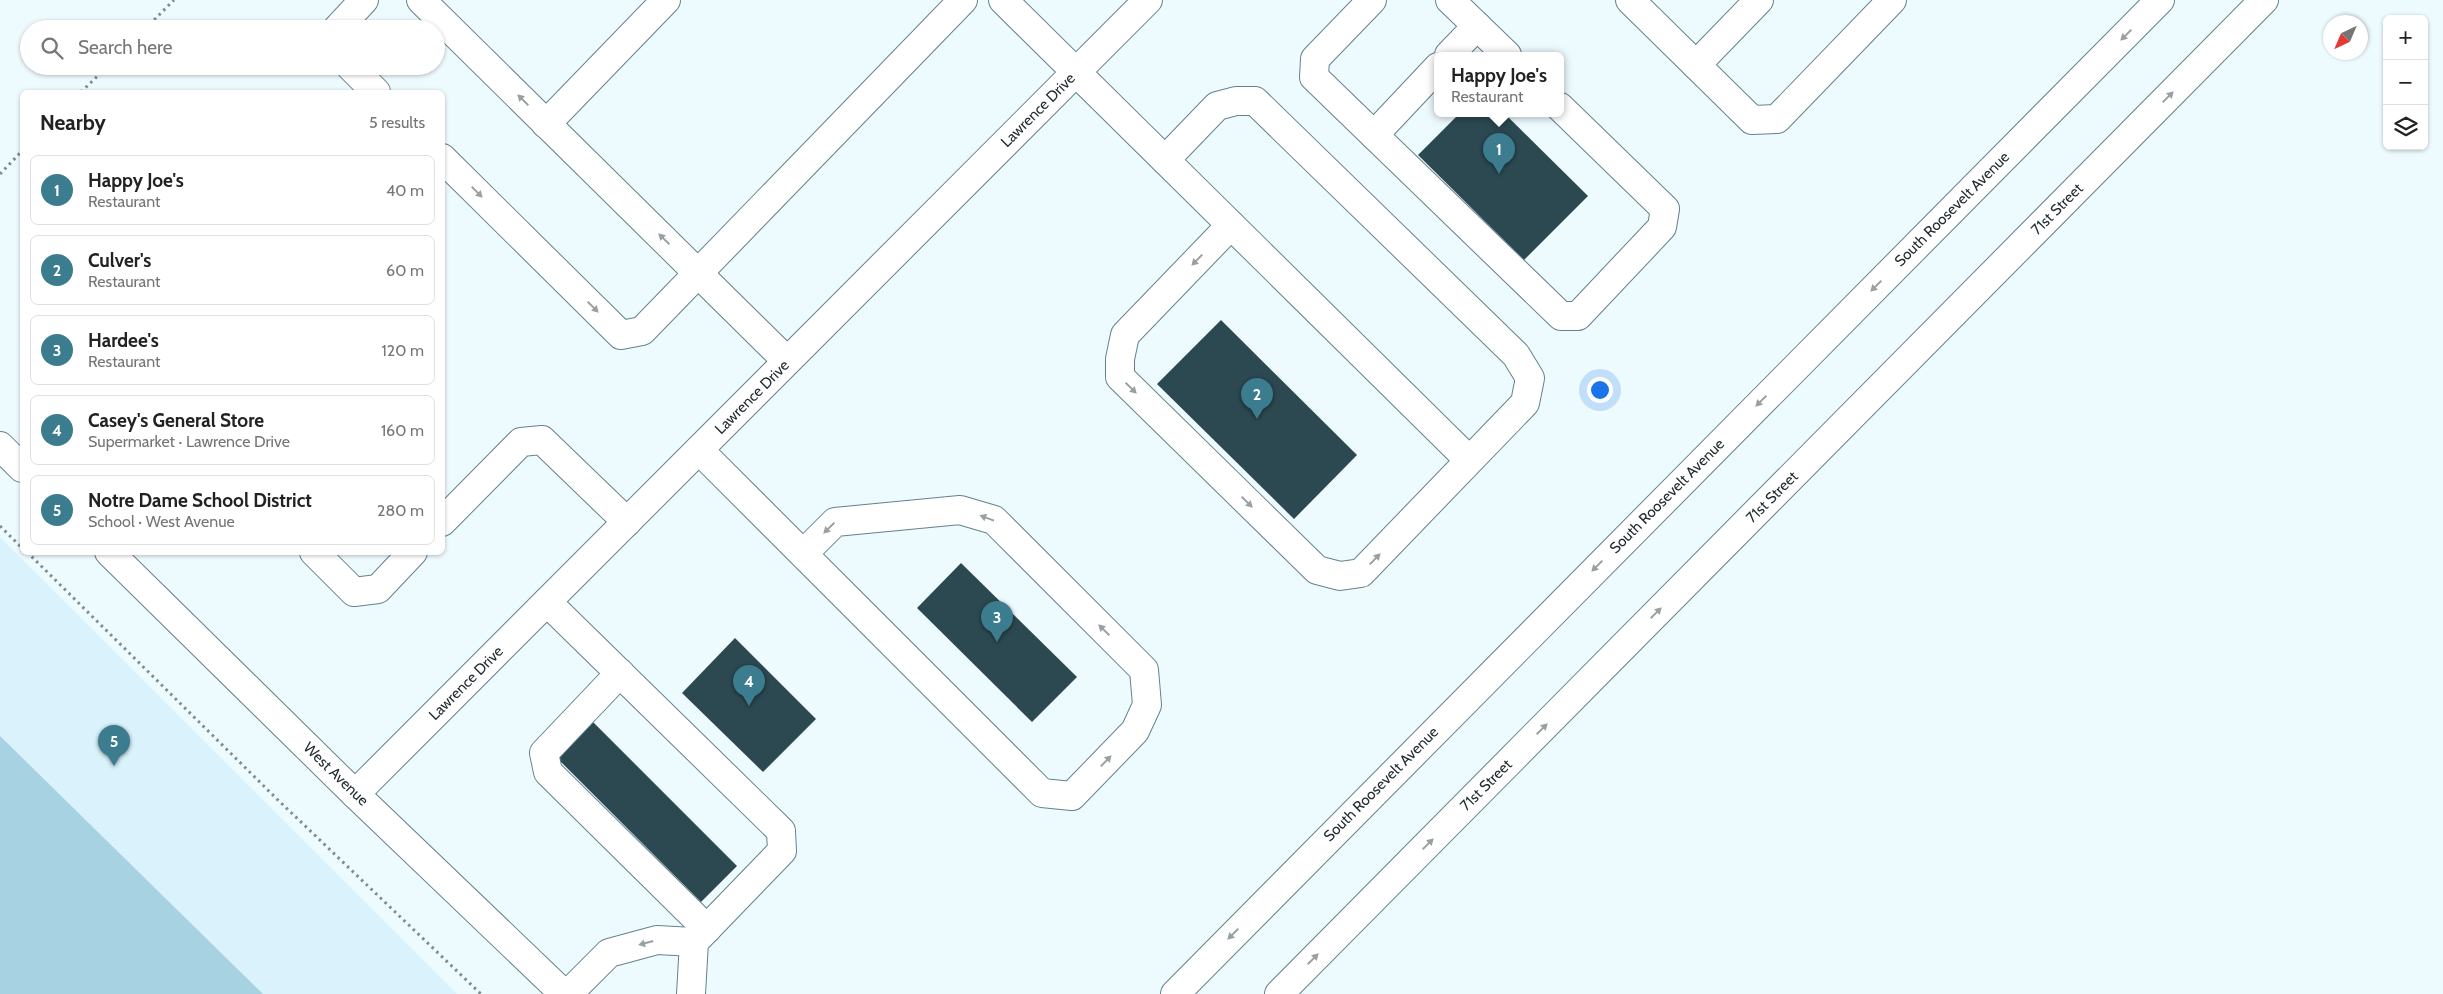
<!DOCTYPE html>
<meta charset="utf-8">
<style>
body{margin:0;font-family:Cabin,sans-serif;background:#f2f2f2;color:#222}
.controls{position:absolute;right:15px;top:15px;display:grid;overflow:hidden;border-radius:8px;box-shadow:0 1px 4px #0004}
.controls button{width:45px;height:45px;display:grid;place-items:center;padding:0;border:0;border-bottom:1px solid #e0e0e0;background:#fff;color:#222;font:25px sans-serif}
.compass{position:absolute;left:2323px;top:15px;width:45px;height:45px;border-radius:50%;background:#fff;box-shadow:0 1px 4px #0004;rotate:224deg}
.you{position:absolute;left:1599px;top:389px;width:18px;height:18px;margin:-12px;border:4px solid #fff;border-radius:50%;background:#1a73e8;box-shadow:0 0 0 8px #1a73e833}
.badge{display:grid;place-items:center;width:32px;height:32px;border-radius:50%;background:#3c7c8f;color:#fff;font-size:16px;font-weight:700}
.pin{position:absolute;translate:-50% -41px;filter:drop-shadow(0 1px 2px #0008)}
.pin::after{content:'';position:absolute;top:26px;width:18px;height:15px;background:inherit;clip-path:polygon(0 0,100% 0,50% 100%)}
.popup{position:absolute;left:1434px;top:52px;width:130px;height:65px;box-sizing:border-box;display:grid;place-content:center;border-radius:8px;background:#fff;filter:drop-shadow(0 1px 4px #0005);font-size:16px;white-space:nowrap;color:#767676}
.popup b{font-size:19px;color:#222}
.popup::after{content:'';position:absolute;left:50%;top:100%;margin-left:-10px;border:10px solid transparent;border-top-color:#fff}
.list{margin:0;padding:0;list-style:none}
h2{display:flex;justify-content:space-between;align-items:center;height:65px;margin:0;padding:0 20px;font-size:21px}
h2 small{font-size:16px;font-weight:400;color:#767676}
.list li{display:grid;grid-template-columns:32px 1fr auto;gap:15px;align-items:center;box-sizing:border-box;height:70px;margin:0 10px 10px;padding:0 10px;border:1px solid #e0e0e0;border-radius:8px}
.list b{display:block;font-size:19px;white-space:nowrap}
.list p{margin:0;font-size:16px;white-space:nowrap;color:#767676}
.list em{font-size:16px;font-style:normal;color:#767676}
.icon{flex:none;width:28px;height:28px;fill:none;stroke:currentColor;stroke-width:2;stroke-linecap:round;stroke-linejoin:round}
.map{position:relative;flex:none;width:2443px;height:994px;overflow:hidden}
.search{position:absolute;background:#fff;box-shadow:0 1px 4px #0004;left:20px;top:20px;width:425px;height:55px;display:flex;align-items:center;gap:12px;box-sizing:border-box;padding:0 18px;border-radius:28px;color:#767676;font-size:19px}
.panel{position:absolute;background:#fff;box-shadow:0 1px 4px #0004;left:20px;top:90px;width:425px;height:465px;border-radius:8px}
.map>svg:first-child{display:block}
.built{fill:#d9f2fb}
.green{fill:#a6d2e1}
.building{fill:#2c4851}
.lines{fill:none;stroke-linecap:round;stroke-linejoin:round}
.minor-casing{stroke:#64828d;stroke-width:30}
.highway-casing{stroke:#64828d;stroke-width:30}
.path{stroke:#7e8b8f;stroke-width:3;stroke-dasharray:2.5 4;stroke-linecap:butt}
.minor{stroke:#fff;stroke-width:28}
.highway{stroke:#fff;stroke-width:28}
.oneway{fill:#9aa0a1}
.labels{text-anchor:middle;stroke-width:5;stroke-linejoin:round;paint-order:stroke}
.street-label{font-size:15px;fill:#1f2b2f;stroke:#fff}
</style>
<div class="map">
<svg width="2443" height="994" viewBox="0 0 2443 994">
<rect width="100%" height="100%" fill="#edfafe"/>
<polygon class="built" points="0,537 457,994 0,994"/>
<polygon class="green" points="0,736 263,994 0,994"/>
<g class="building">
<polygon points="1460,113 1504,113 1588,196 1524,260 1418,155"/>
<polygon points="1221,320 1357,455 1294,519 1157,384"/>
<polygon points="961,563 1077,677 1032,722 917,608"/>
<polygon points="735,638 816,719 763,772 682,693"/>
<polygon points="590,719 737,866 701,902 554,755"/>
</g>
<g class="lines">
<defs>
<g id="minor">
<polyline points="421,0 787,361"/>
<polyline points="1003,0 1469,460"/>
<polyline points="1372,0 1315,59 1314,77 1561,316 1578,316 1662,227 1665,209 1560,107"/>
<polyline points="1450,0 1507,55"/>
<polyline points="1630,0 1752,120 1777,119 1892,0"/>
<polyline points="337,29 364,0"/>
<polyline points="1449,55 1477,26"/>
<polyline points="1696,65 1759,0"/>
<polyline points="350,66 376,92"/>
<polyline points="546,124 666,0"/>
<polyline points="1374,135 1438,67"/>
<polyline points="442,158 621,335 642,331 963,0"/>
<polyline points="1165,160 1217,106 1236,101 1255,101 1516,355 1530,378 1525,403 1361,573 1340,576 1317,570 1120,377 1120,359 1125,335 1231,225"/>
<polyline points="0,446 22,468"/>
<polyline points="699,450 1042,793 1072,796 1135,731 1147,705 1144,670 994,520 960,510 835,522 803,554"/>
<polyline points="442,522 521,442 542,440 627,522"/>
<polyline points="109,552 355,794 564,994"/>
<polyline points="314,552 354,592 378,589 413,552"/>
<polyline points="547,602 781,831 782,851 694,942 691,994"/>
<polyline points="620,673 544,753 548,772 707,929"/>
<polyline points="355,794 1148,0"/>
<polyline points="568,994 609,953 657,940 694,942"/>
</g>
<g id="highway">
<polyline points="1175,994 2160,0"/>
<polyline points="1279,994 2264,0"/>
</g>
</defs>
<use href="#minor" class="minor-casing"/>
<use href="#highway" class="highway-casing"/>
<g class="path">
<polyline points="145,29 174,0"/>
<polyline points="81,92 108,66"/>
<polyline points="0,174 22,151"/>
<polyline points="0,526 22,548"/>
<polyline points="27,552 279,801 481,994"/>
</g>
<use href="#minor" class="minor"/>
<use href="#highway" class="highway"/>
</g>
<defs><path id="oneway-solid" d="M-6-.8H1V-3.2L6.5 0L1 3.2V.8H-6Z" transform="scale(1.25)"/></defs>
<g class="oneway">
<use href="#oneway-solid" transform="translate(2126 35) rotate(135)"/>
<use href="#oneway-solid" transform="translate(2168 97) rotate(-45)"/>
<use href="#oneway-solid" transform="translate(523 100) rotate(-135)"/>
<use href="#oneway-solid" transform="translate(477 192) rotate(45)"/>
<use href="#oneway-solid" transform="translate(664 239) rotate(-136)"/>
<use href="#oneway-solid" transform="translate(1197 260) rotate(134)"/>
<use href="#oneway-solid" transform="translate(1876 286) rotate(135)"/>
<use href="#oneway-solid" transform="translate(593 307) rotate(45)"/>
<use href="#oneway-solid" transform="translate(1131 388) rotate(44)"/>
<use href="#oneway-solid" transform="translate(1761 401) rotate(135)"/>
<use href="#oneway-solid" transform="translate(1247 502) rotate(44)"/>
<use href="#oneway-solid" transform="translate(987 518) rotate(-160)"/>
<use href="#oneway-solid" transform="translate(829 528) rotate(136)"/>
<use href="#oneway-solid" transform="translate(1375 559) rotate(-46)"/>
<use href="#oneway-solid" transform="translate(1597 566) rotate(135)"/>
<use href="#oneway-solid" transform="translate(1656 613) rotate(-45)"/>
<use href="#oneway-solid" transform="translate(1104 630) rotate(-135)"/>
<use href="#oneway-solid" transform="translate(1542 729) rotate(-45)"/>
<use href="#oneway-solid" transform="translate(1106 761) rotate(-46)"/>
<use href="#oneway-solid" transform="translate(1428 844) rotate(-45)"/>
<use href="#oneway-solid" transform="translate(1233 934) rotate(135)"/>
<use href="#oneway-solid" transform="translate(646 943) rotate(165)"/>
<use href="#oneway-solid" transform="translate(1313 959) rotate(-45)"/>
</g>
<g class="labels">
<g class="street-label">
<text transform="translate(1038 110) rotate(-45)" y="5">Lawrence Drive</text>
<text transform="translate(1952 209) rotate(-45)" y="5">South Roosevelt Avenue</text>
<text transform="translate(2057 209) rotate(-45)" y="5">71st Street</text>
<text transform="translate(752 397) rotate(-45)" y="5">Lawrence Drive</text>
<text transform="translate(1667 496) rotate(-45)" y="5">South Roosevelt Avenue</text>
<text transform="translate(1772 497) rotate(-45)" y="5">71st Street</text>
<text transform="translate(466 683) rotate(-45)" y="5">Lawrence Drive</text>
<text transform="translate(336 774) rotate(44)" y="5">West Avenue</text>
<text transform="translate(1381 784) rotate(-45)" y="5">South Roosevelt Avenue</text>
<text transform="translate(1486 785) rotate(-45)" y="5">71st Street</text>
</g>
</g>
</svg>
<div class="controls">
<button>+</button>
<button>−</button>
<button><svg class="icon" aria-label="layers" viewBox="0 0 24 24"><path d="M12 4l9 5-9 5-9-5zM3 14l9 5 9-5"/></svg></button>
</div>
<svg class="compass" viewBox="-18 -18 36 36"><path d="M0-13l5 13h-10z" fill="#e53935"/><path d="M0 13l5-13h-10z" fill="#767676"/></svg>
<div class="you"></div>
<div class="pin badge" style="left:1499px;top:174px">1</div>
<div class="popup"><b>Happy Joe's</b>Restaurant</div>
<div class="pin badge" style="left:1257px;top:419px">2</div>
<div class="pin badge" style="left:997px;top:642px">3</div>
<div class="pin badge" style="left:749px;top:706px">4</div>
<div class="pin badge" style="left:114px;top:766px">5</div>
<div class="search"><svg class="icon" aria-label="search" viewBox="0 0 24 24"><circle cx="10" cy="10" r="6"/><path d="M15 15l6 6"/></svg>Search here</div>
<section class="panel">
<h2>Nearby<small>5 results</small></h2>
<ul class="list">
<li><span class="badge">1</span><div><b>Happy Joe's</b><p>Restaurant</p></div><em>40 m</em></li>
<li><span class="badge">2</span><div><b>Culver's</b><p>Restaurant</p></div><em>60 m</em></li>
<li><span class="badge">3</span><div><b>Hardee's</b><p>Restaurant</p></div><em>120 m</em></li>
<li><span class="badge">4</span><div><b>Casey's General Store</b><p>Supermarket · Lawrence Drive</p></div><em>160 m</em></li>
<li><span class="badge">5</span><div><b>Notre Dame School District</b><p>School · West Avenue</p></div><em>280 m</em></li>
</ul>
</section>
</div>
